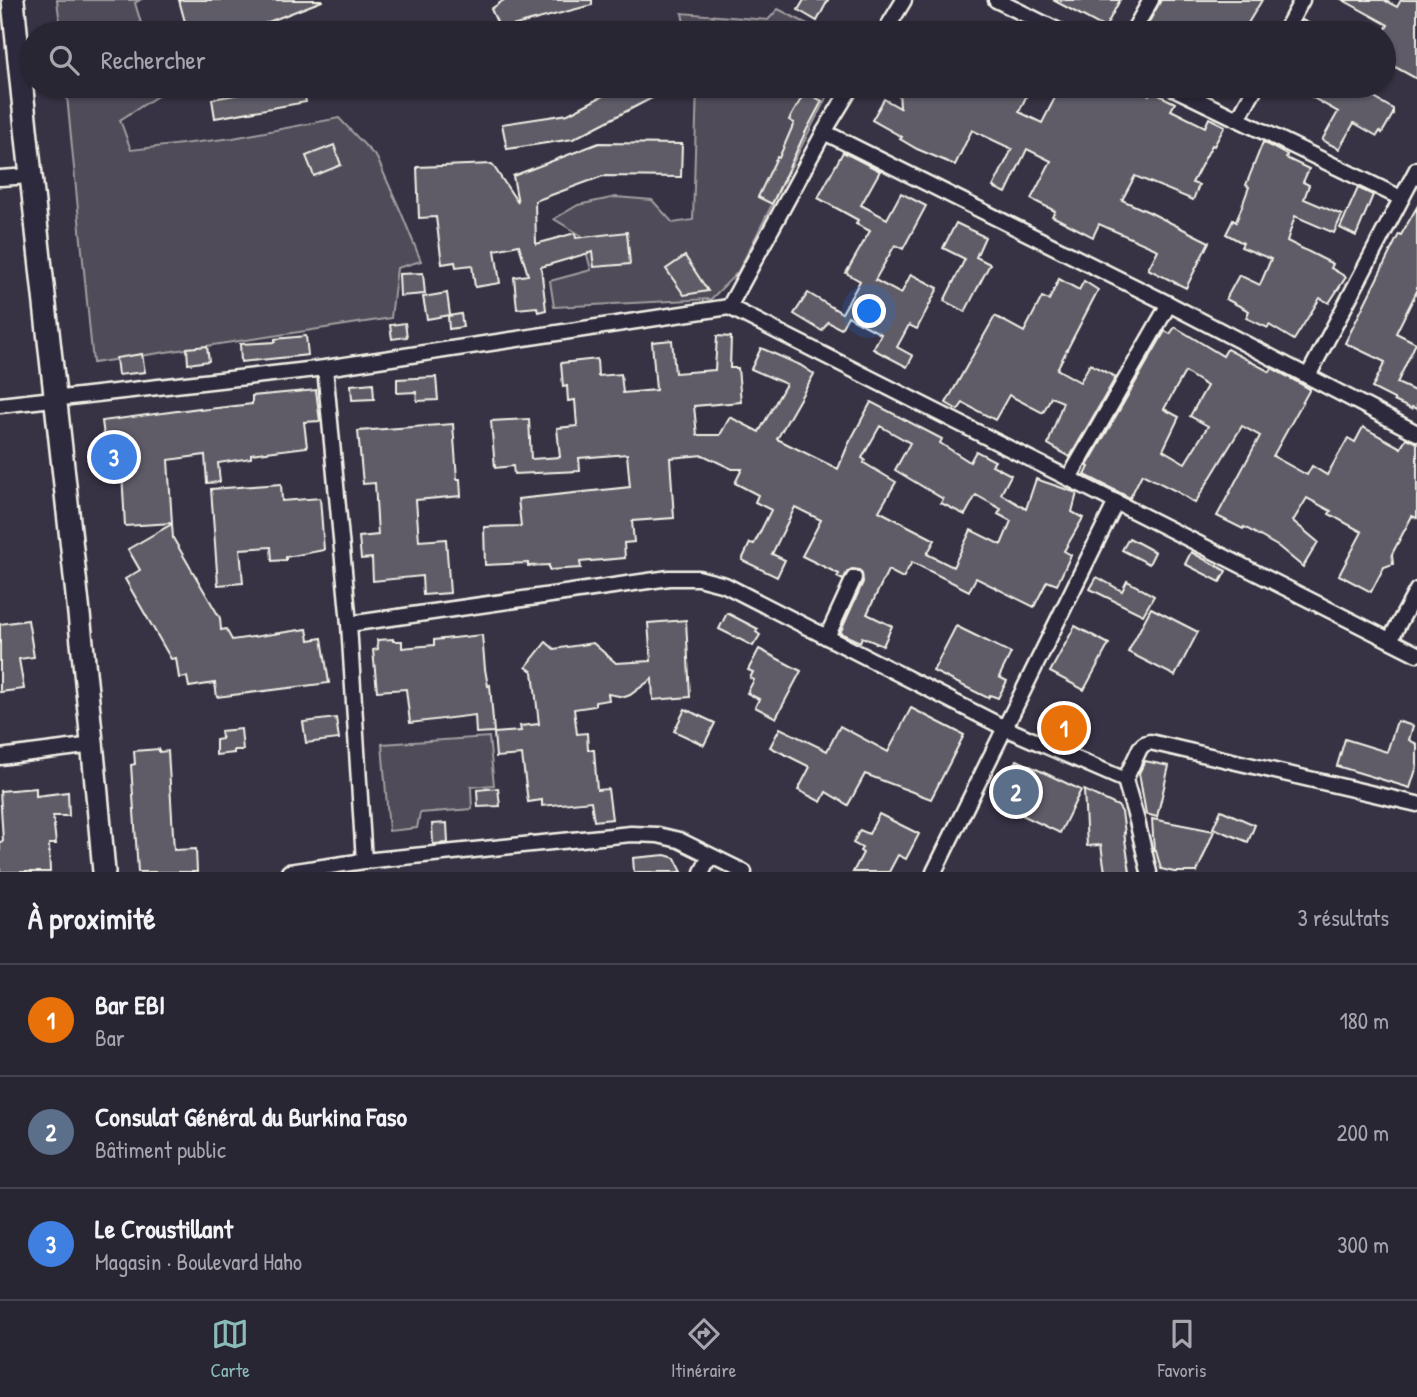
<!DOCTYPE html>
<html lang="fr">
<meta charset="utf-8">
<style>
body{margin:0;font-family:"Patrick Hand",sans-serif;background:#312e3b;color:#f1f3f6}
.you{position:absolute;left:870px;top:312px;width:24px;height:24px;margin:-18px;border:5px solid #fff;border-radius:50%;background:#1a73e8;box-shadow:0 0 0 10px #1a73e833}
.badge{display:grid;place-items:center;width:46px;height:46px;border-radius:50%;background:#8bbbb9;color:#fff;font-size:23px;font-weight:700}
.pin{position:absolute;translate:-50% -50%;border:4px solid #fff;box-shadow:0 2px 7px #0006}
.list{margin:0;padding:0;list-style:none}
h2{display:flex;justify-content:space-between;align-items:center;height:91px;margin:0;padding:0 28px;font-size:30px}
h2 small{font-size:23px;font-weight:400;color:#a5a5ac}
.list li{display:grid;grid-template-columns:46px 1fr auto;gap:21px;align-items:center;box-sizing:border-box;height:112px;padding:0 28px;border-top:2px solid #45434e}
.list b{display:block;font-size:26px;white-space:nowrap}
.list p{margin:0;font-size:23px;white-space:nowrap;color:#a5a5ac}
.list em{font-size:23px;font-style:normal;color:#a5a5ac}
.icon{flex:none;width:38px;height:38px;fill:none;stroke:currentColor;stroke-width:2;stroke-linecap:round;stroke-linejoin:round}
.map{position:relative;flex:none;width:1417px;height:872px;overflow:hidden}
.search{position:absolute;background:#292633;box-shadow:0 2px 5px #0004;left:21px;right:21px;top:21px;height:77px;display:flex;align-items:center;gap:18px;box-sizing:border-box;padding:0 24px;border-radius:38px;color:#a5a5ac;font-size:26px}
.sheet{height:427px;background:#292633}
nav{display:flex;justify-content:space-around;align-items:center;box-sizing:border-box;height:98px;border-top:2px solid #45434e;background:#292633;font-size:19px;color:#a5a5ac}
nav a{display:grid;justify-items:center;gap:4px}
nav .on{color:#8bbbb9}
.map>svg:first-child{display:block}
.green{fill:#504b59;stroke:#a29ea0;stroke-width:2}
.building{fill:#5f5c67;stroke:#f4f1e8;stroke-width:2;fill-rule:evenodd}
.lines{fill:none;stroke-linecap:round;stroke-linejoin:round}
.street-casing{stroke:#f4f1e8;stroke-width:19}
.secondary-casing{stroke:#f4f1e8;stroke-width:26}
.street{stroke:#2f2a3d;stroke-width:14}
.secondary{stroke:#2f2a3d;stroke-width:21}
</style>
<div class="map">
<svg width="1417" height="872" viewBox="0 0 1417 872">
<rect width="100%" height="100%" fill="#373244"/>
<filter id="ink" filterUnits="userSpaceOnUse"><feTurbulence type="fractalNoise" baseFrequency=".0143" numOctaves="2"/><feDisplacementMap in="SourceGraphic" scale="14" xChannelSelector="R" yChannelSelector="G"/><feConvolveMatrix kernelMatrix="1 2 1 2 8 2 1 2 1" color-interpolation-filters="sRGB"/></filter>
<g filter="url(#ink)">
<g class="green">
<polygon points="57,0 140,0 135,3 144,33 61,33"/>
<polygon points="778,9 825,33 686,33 682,13 768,20"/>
<polygon points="66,86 160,86 162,93 120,120 131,150 233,138 339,118 377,158 401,212 421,261 397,268 391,318 93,363"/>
<polygon points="697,86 832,86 738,272 711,299 554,307 550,281 591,270 582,236 554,219 578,205 616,197 652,200 673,223 693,220"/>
<polygon points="489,737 494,785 471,787 472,809 420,813 417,828 389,831 382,744"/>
</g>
<g class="building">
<polygon points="179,0 322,0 322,1 240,33 188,33"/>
<polygon points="504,0 592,0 592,5 500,29 491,9"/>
<polygon points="804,0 828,0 817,21 798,10"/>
<polygon points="1053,0 1120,0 1105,28"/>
<polygon points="1161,0 1262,0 1242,33 1143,33"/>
<polygon points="1343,0 1384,0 1397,7 1401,0 1417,0 1417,79 1384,61 1384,32 1388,25"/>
<polygon points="1302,20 1328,33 1295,33"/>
<polygon points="286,86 303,86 306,102 215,118 212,99"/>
<polygon points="622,86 675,86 573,139 507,149 502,124 568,114"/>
<polygon points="926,86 1031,86 1019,112 1042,123 1061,86 1132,86 1149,95 1151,91 1175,103 1171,110 1205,127 1209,118 1225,126 1214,146 1212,145 1192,183 1199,185 1193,200 1135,176 1122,200 1149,212 1209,242 1186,288 1148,269 1158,250 1099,224 1093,237 1052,216 1055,211 1031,199 1051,161 1027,149 1006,193 993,187 1012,149 972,130 955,165 917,149 900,139 902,137 872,120 884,99 900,108 899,90 923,90"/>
<polygon points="1292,86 1354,86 1393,109 1393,114 1382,133 1380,131 1377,136 1354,123 1339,149 1322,140 1338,112"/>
<polygon points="805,92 822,101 805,133 772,204 758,197 777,157 779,158 794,123 789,120"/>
<polygon points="1263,142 1287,155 1286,158 1309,169 1303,182 1309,185 1304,199 1342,215 1334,233 1295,216 1287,241 1333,264 1331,268 1346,277 1329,303 1320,298 1294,340 1269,325 1268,328 1246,318 1249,311 1226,299 1239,275 1260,285 1271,259 1241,247 1243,243 1226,234 1233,220 1236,222 1249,187 1246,185"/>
<polygon points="599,143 682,144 681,177 603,176 535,201 536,244 575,233 576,238 627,232 630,264 594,267 592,252 541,267 546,310 538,312 537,307 517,309 514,277 528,275 519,245 495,250 500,283 475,287 472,265 456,267 455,262 442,264 436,217 419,218 417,167 492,164 518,203 513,176"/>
<polygon points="334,145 341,165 314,176 306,156"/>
<polygon points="843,152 880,171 861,205 887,219 901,193 926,206 903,249 895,245 875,280 901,294 911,274 938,288 917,329 909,325 897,347 913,356 907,367 873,349 881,334 848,316 841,329 828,322 822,331 794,314 808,293 842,313 860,281 846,273 870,231 856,224 858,220 818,198"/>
<polygon points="1358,188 1373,195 1356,236 1340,228"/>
<polygon points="1417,207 1417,291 1396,333 1416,343 1397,383 1417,392 1417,409 1412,407 1411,409 1394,401 1394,399 1372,388 1385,362 1345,343 1399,234 1401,235"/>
<polygon points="956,223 985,237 976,257 990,264 965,312 944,301 965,259 943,248"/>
<polygon points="685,256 708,291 684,295 666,269"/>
<polygon points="423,273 425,294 400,296 399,274"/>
<polygon points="1059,279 1079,290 1084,281 1098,290 1057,369 1080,382 1090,364 1116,377 1070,457 1048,444 1063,402 1051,397 1043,413 1009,395 995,420 963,403 958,410 946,403 995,316 1024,332 1042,297 1049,300"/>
<polygon points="447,293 450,315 427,319 423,297"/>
<polygon points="461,314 463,327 449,329 448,316"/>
<polygon points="405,323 407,337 392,339 390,325"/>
<path d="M1175 327 1223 356 1227 349 1270 372 1272 368 1310 389 1273 456 1307 475 1312 466 1327 475 1348 438 1355 442 1363 427 1401 448 1406 438 1417 443V518L1412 516 1392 554 1393 564 1384 567 1371 592 1339 575 1362 532 1329 514 1331 511 1307 498 1293 521 1318 542 1303 567 1279 547 1244 527 1243 529 1217 516 1260 436 1242 426 1195 503 1176 491 1142 474 1130 498 1085 475 1089 467 1087 466 1161 338 1165 331 1170 334ZM1185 372 1207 386 1190 416 1208 426 1185 463 1163 450 1179 417 1164 409Z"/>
<polygon points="306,336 308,355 241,362 240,344 275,342 275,339"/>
<path d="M717 336 731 337 730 368H738L741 402 694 406 697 435H720L730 417 759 432 786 384 751 369 761 348 800 365 814 374 777 439 838 469 848 445 871 402 942 439 940 443 970 462 976 451 995 461 992 465 1011 475 1001 494 1026 509 1036 479 1077 493 1072 512 1083 518 1064 551 1071 555 1057 585 1047 581 1034 607 976 578 969 591 912 562 903 578 888 570 867 614 892 626 883 646 862 637 860 642 840 633 863 582 862 573 859 570 852 569 848 571 843 580 837 577 839 574 802 556 821 520 795 507 772 554 785 560 777 577 742 560 750 543 754 544 771 510 755 502 758 495 735 483 742 469H732L703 455 670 458 674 518 632 521 634 542 624 543 625 558 580 562 581 568 549 570V565L528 566V563L485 565 484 527 521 526 518 499 630 487 627 454 579 458 580 471 514 474 513 466 495 468 491 421 529 419 531 459 560 457 557 428 577 426 575 400 568 401 567 386 563 387 561 363 597 359 598 376 621 374 623 393 656 390 652 342 672 340 675 373 715 370ZM880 426 910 443 895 470 943 499 941 503 965 515 976 495 1001 509 998 514 1011 521 1001 545 971 530 953 567 927 554 935 540 879 511 896 482 864 463 865 460 862 458Z"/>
<polygon points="207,346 209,361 188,364 187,348"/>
<polygon points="142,354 145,372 118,375 116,358"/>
<polygon points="436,377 438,400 417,401 416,392 397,393 397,379"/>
<polygon points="373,383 374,399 352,400 351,385"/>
<polygon points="316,390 320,421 304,422 307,447 251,454 251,458 218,463 220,482 207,483 205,455 168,460 172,523 125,526 122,472 109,474 102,421 200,408 200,410 252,404 252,396"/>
<polygon points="453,424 457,479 460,479 461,496 416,500 419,541 446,539 450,593 423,595 422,576 373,581 372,558 361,559 359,537 378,535 375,483 363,484 358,431"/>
<polygon points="281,484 282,501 320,498 324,550 286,557 286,560 272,561 271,547 240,549 243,583 218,585 211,489"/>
<polygon points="172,524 173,538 220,618 221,630 226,629 232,640 307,629 309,640 322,638 329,683 217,697 215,683 189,687 187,677 179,678 176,658 171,659 125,579 140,570 128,549"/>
<polygon points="1129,538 1155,552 1149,564 1122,550"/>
<polygon points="1191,552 1226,571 1220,582 1185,564"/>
<polygon points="1097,577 1122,591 1127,581 1154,596 1143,615 1090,589"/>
<polygon points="1151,608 1198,632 1175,676 1128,652"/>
<polygon points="727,613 758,629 756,632 760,635 753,646 719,629"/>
<polygon points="28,620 34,657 19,659 24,689 0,692 0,624"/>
<polygon points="686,620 690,697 653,700 652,679 630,695 625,697 608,694 609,700 595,702 595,706 574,709 577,734 587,733 588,750 594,750 597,790 608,789 612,819 594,821 591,801 542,806 542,800 528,802 522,755 496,757 494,733 521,731 520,726 539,724 533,672 526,667 546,642 554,649 593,643 616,663 651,661 648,623"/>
<polygon points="956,626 1011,653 999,677 1007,681 998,698 990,695 988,698 933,671"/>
<polygon points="1075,626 1109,644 1084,690 1050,672"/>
<polygon points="482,635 485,669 488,686 490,685 494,732 476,733 475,715 410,723 406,689 377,691 373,650 378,649 377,640 393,639 393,641 402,641 402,648 434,645 434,640"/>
<polygon points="759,649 801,671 776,718 755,707 759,699 747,693 754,680 750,678 753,672 748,670"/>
<polygon points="911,708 964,735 931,799 865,774 848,805 826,792 821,802 798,790 810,767 770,747 780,728 827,751 840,726 888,752"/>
<polygon points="685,709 715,723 704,745 674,731"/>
<polygon points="336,718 339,739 306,743 303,722"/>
<polygon points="1397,721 1413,726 1409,740 1417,744 1417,766 1410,788 1337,766 1345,739 1387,752"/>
<polygon points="241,729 243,750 234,750 234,753 216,755 216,740 222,739 221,731"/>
<polygon points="159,749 159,752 168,751 174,850 196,849 197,872 138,872 131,765 135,764 134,751"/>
<polygon points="1017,760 1081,790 1060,833 1003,806 1009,795 1002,791"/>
<polygon points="1145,761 1169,766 1157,817 1146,814 1139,773"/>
<polygon points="36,788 36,796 68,792 69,816 53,816 56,844 49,844 50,872 0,872 0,842 3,841 0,791"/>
<polygon points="498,788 500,806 478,807 477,790"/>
<polygon points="1084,790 1118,806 1122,812 1125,833 1124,833 1130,872 1105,872 1101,845 1087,846"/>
<polygon points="1221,810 1255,825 1248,842 1213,828"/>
<polygon points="879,814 919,834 906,859 898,855 889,872 853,872 863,853 860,851 862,848 853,843 860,830 869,834"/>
<polygon points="1152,819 1214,831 1197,872 1174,872 1161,869 1156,851 1154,851"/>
<polygon points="447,823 448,843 433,844 432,824"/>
<polygon points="665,855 675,858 682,872 634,872 633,858"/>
</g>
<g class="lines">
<defs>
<g id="street">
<polyline points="996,0 1063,33"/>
<polyline points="884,33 904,0"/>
<polyline points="1132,33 1151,0"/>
<polyline points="1284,33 1302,0"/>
<polyline points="1169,86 1401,198"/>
<polyline points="1238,119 1256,86"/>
<polyline points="824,132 1169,304 1417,433"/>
<polyline points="0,178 30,176"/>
<polyline points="729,307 824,132 852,86"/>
<polyline points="325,368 349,624 364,861"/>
<polyline points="1308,376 1417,169"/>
<polyline points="0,405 325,368 729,307 1417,654"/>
<polyline points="1069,478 1169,304"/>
<polyline points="349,624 669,578 698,578 725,585 1005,728 1125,780 1137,821 1149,872"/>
<polyline points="827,637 854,578"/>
<polyline points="1390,640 1417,590"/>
<polyline points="0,757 93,745"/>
<polyline points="1125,780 1140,748 1144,744 1150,742 1417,804"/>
<polyline points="289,872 364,861 631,834 658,835 679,840 744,872"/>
<polyline points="702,872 710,856"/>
<polyline points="934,872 1116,502"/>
</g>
<path id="secondary" d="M13 0C41 291 79 581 104 872"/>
</defs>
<use href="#street" class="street-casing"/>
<use href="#secondary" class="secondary-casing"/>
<use href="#street" class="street"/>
<use href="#secondary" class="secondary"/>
</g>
</g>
</svg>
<div class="you"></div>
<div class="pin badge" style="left:1064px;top:728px;background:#e8710a">1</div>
<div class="pin badge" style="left:1016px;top:792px;background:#5c6f8a">2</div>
<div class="pin badge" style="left:114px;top:457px;background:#3f7fe0">3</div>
<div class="search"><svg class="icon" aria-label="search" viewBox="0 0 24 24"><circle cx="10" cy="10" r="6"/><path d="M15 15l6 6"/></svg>Rechercher</div>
</div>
<section class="sheet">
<h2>À proximité<small>3 résultats</small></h2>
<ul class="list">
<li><span class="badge" style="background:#e8710a">1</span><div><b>Bar EBI</b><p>Bar</p></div><em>180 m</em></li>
<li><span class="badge" style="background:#5c6f8a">2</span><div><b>Consulat Général du Burkina Faso</b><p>Bâtiment public</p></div><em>200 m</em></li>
<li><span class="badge" style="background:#3f7fe0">3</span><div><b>Le Croustillant</b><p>Magasin · Boulevard Haho</p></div><em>300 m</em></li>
</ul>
</section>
<nav>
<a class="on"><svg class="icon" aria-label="map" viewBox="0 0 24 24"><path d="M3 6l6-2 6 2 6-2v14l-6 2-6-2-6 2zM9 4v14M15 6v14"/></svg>Carte</a>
<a><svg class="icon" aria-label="directions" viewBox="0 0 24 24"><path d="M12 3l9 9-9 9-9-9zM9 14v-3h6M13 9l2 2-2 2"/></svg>Itinéraire</a>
<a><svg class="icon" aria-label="saved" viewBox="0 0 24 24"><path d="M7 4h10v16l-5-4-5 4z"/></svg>Favoris</a>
</nav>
